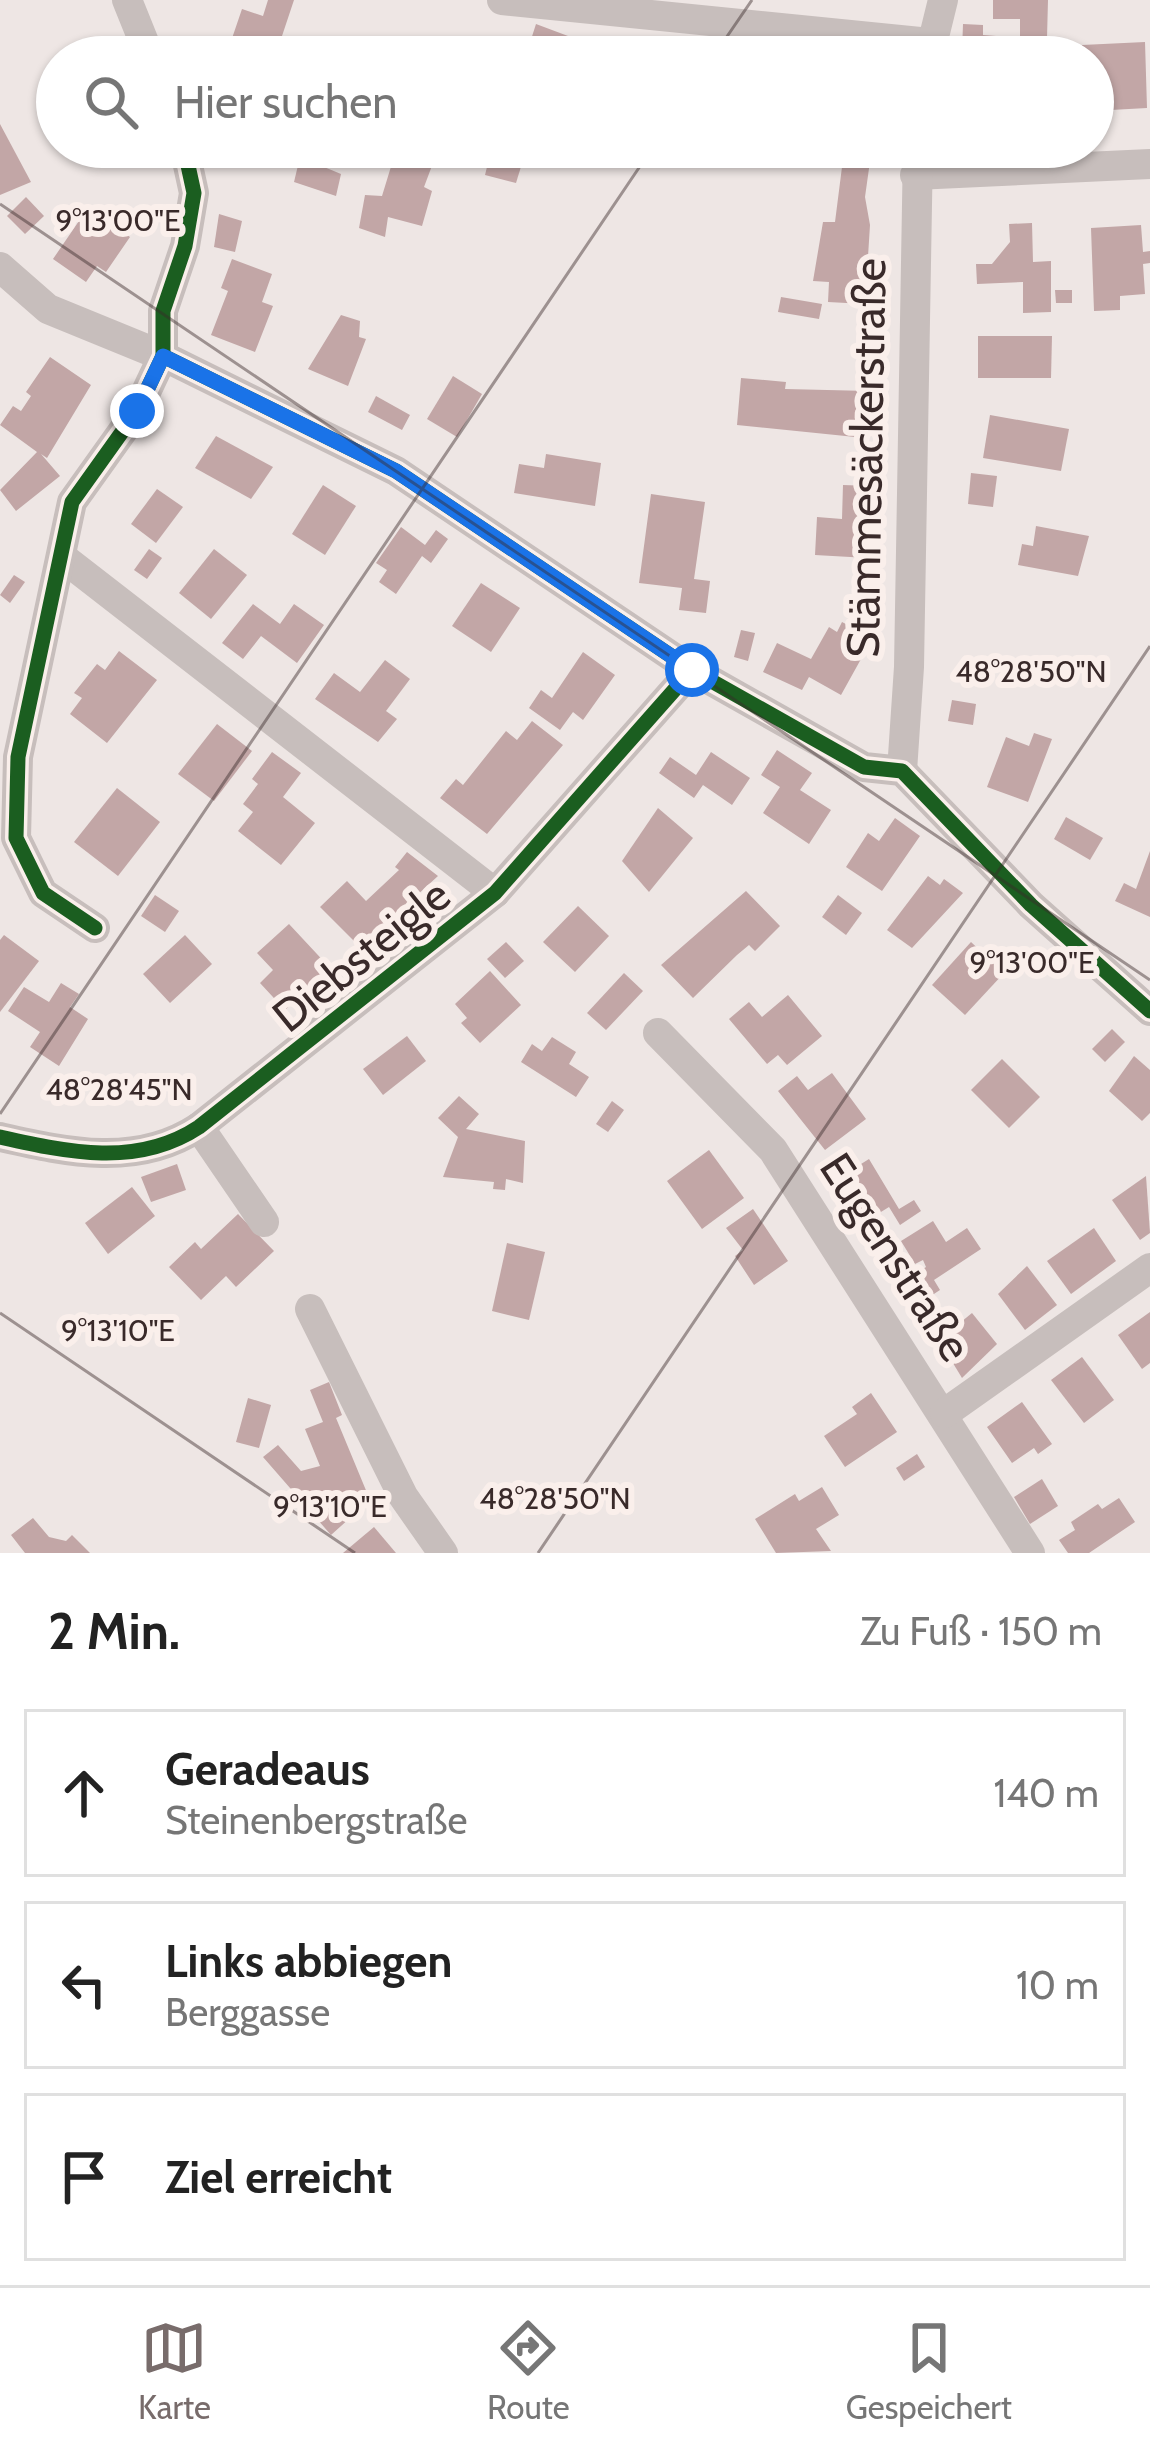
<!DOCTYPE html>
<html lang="de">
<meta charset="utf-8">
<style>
body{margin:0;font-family:Cabin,sans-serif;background:#f6f6f6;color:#222}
.stop{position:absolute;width:36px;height:36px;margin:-27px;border:9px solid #1a73e8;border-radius:50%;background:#fff}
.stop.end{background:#1a73e8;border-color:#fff;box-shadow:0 3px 12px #0008}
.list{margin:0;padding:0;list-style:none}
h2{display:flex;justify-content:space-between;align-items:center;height:156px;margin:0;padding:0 48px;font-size:51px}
h2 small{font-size:39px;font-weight:400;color:#767676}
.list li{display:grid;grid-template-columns:78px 1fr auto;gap:36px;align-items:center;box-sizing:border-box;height:168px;margin:0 24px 24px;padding:0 24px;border:3px solid #e0e0e0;border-radius:0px}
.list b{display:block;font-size:45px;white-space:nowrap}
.list p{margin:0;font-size:39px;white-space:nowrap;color:#767676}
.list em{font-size:39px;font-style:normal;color:#767676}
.icon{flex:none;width:66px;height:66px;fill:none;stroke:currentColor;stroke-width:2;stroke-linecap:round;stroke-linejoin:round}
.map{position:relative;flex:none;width:1150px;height:1553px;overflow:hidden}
.search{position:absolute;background:#fff;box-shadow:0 3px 9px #0004;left:36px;right:36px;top:36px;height:132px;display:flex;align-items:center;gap:30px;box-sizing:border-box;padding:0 42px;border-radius:66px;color:#767676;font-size:45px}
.sheet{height:732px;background:#fff}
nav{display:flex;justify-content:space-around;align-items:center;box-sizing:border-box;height:168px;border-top:3px solid #e0e0e0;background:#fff;font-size:33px;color:#767676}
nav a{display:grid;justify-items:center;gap:6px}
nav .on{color:#786c6b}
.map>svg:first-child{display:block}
.building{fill:#c2a6a6}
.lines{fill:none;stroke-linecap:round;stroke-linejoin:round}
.minor{stroke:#c7bebc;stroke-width:30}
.cycleway-casing{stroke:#faefeb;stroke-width:22}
.cycleway{stroke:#1b5e20;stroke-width:15}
.route{stroke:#1a73e8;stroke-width:15}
.ticks{fill:none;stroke:#392a2a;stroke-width:3;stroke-opacity:0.45}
.labels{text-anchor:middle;stroke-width:12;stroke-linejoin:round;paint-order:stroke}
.street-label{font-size:45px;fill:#392a2a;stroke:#faefeb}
.ticks-label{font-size:30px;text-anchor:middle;fill:#392a2a;stroke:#faefeb;stroke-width:12;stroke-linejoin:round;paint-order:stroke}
</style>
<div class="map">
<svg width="1150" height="1553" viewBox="0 0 1150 1553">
<rect width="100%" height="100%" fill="#eee6e4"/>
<g class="building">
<polygon points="268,0 294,0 279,45 271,43 266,57 227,53 242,9 263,16"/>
<polygon points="993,0 1048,0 1047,38 1020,38 1020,19 993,19"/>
<polygon points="536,24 576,39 575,48 590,50 589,57 527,52"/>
<polygon points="963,24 983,25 983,35 996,36 995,52 962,52"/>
<polygon points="448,40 474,49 472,57 443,57"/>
<polygon points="1145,42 1147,108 1093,111 1093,57 1082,57 1082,45"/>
<polygon points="0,124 31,182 0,195"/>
<polygon points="103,147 146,147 110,163"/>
<polygon points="226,147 287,147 281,166"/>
<polygon points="397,147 439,147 424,187 432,191 422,226 388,217 385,237 359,228 365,195 382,196"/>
<polygon points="492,147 527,147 516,183 485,175"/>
<polygon points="872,147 865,197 870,225 865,304 828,302 829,282 813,281 823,222 835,222 842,167 826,165 827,149"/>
<polygon points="300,157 341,174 336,196 294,182"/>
<polygon points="26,197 44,216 25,234 7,216"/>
<polygon points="219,214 242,221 235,252 214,247"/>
<polygon points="81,218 105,234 112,224 130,237 106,272 97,266 86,282 53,259"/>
<polygon points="1032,223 1033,262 1051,261 1051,312 1023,313 1023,282 977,284 976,264 992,264 1010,242 1009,224"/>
<polygon points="1141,225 1143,252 1150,251 1150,263 1143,264 1145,294 1120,296 1120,310 1094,311 1091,228"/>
<polygon points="232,259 272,274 262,302 273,306 255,352 211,335 228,291 221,288"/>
<polygon points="1055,290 1072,290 1072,303 1056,303"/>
<polygon points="781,297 822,304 819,319 778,312"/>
<polygon points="341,315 360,321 359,337 366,339 348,386 308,369"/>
<polygon points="978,336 1052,336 1051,378 978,378"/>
<polygon points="50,357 91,385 47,458 41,454 60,476 16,511 0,490 37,452 0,425 13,406 21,411 31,396 26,392"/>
<polygon points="453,376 482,394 457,437 427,419"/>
<polygon points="741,378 786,382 785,389 869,391 865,438 737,425"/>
<polygon points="376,396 410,415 402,430 368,412"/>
<polygon points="990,415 1069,429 1061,471 983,458"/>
<polygon points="216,436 273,467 251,499 195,468"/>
<polygon points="546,454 601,463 595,506 514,493 519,464 544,468"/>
<polygon points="971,473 997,476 993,507 968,504"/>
<polygon points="323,485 356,506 325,555 292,534"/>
<polygon points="843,485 871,486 868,558 815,555 817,517 842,519"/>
<polygon points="157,489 183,507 156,543 131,524"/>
<polygon points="651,494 705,502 694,579 710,581 706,613 679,610 682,588 639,583"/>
<polygon points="1036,526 1089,536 1078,576 1018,565 1022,544 1033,546"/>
<polygon points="401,527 425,545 436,530 448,539 431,563 422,556 396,594 379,582 387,570 376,563"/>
<polygon points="149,549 162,558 147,579 134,570"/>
<polygon points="214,549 247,575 211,619 179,593"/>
<polygon points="14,575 25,582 10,603 0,595"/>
<polygon points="481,583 520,608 491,652 452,626"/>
<polygon points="253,604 280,624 294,604 324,625 297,663 261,636 243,659 222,643"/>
<polygon points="842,622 867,635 861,648 866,650 841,695 809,677 802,690 763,672 777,643 811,659 829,627 837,632"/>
<polygon points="741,630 755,633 748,661 734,657"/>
<polygon points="119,651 157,680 107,743 70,714 82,698 74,693 97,664 105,670"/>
<polygon points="583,652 615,675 583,720 573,712 560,730 529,708 541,690 552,698"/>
<polygon points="385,660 410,679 386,711 397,719 378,742 315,699 334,673 360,692"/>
<polygon points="952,700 976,704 973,725 948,721"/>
<polygon points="532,721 563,745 487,834 440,798 456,779 463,785 506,731 517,740"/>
<polygon points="217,724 252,751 214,801 178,774"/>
<polygon points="1034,733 1052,739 1028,802 987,787 1006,737 1029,746"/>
<polygon points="777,750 812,773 800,790 831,810 809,844 763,813 780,787 761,775"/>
<polygon points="272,752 301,773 283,797 315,823 281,865 238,831 253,812 243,804 258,784 252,779"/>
<polygon points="711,752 750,778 732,805 703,785 694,798 659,773 670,757 696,775"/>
<polygon points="117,788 160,822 118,876 74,842"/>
<polygon points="658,808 693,838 649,892 622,861"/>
<polygon points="1066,817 1103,838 1090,860 1054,839"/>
<polygon points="895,818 920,836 882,891 846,867 868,833 879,841"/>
<polygon points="1150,851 1150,917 1115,901 1124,883 1136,889"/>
<polygon points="407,852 438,876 360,947 320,907 347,881 366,901 399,870 395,867"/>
<polygon points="928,876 940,885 944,879 963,893 912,948 887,930"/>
<polygon points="746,891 780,926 755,951 749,945 737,955 693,998 661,965"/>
<polygon points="155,895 179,911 165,932 141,916"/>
<polygon points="838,895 862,913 846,935 822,917"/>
<polygon points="578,906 609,936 575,972 543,942"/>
<polygon points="289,924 330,968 285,1010 260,983 273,970 257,953"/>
<polygon points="4,935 39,961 0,1012 0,940"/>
<polygon points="185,935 212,964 170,1003 143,974"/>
<polygon points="506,942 524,961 505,978 487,959"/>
<polygon points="971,942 1004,973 965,1015 932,985"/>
<polygon points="490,971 521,1005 480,1043 461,1023 467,1018 455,1004"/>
<polygon points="624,973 643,991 606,1030 587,1013"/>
<polygon points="61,983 79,994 70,1007 88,1019 59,1066 30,1047 40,1032 8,1011 24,987 49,1002"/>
<polygon points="788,995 822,1036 787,1065 778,1055 767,1064 729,1019 749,1002 762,1017"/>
<polygon points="1112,1029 1125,1042 1105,1062 1092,1049"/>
<polygon points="407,1036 426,1061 383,1095 363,1069"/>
<polygon points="552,1037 576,1052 569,1064 589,1077 576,1097 521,1062 532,1044 542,1051"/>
<polygon points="1134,1056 1150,1070 1150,1113 1142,1121 1109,1091"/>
<polygon points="1002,1059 1040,1097 1009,1128 971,1090"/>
<polygon points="832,1073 866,1119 825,1150 778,1091 797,1076 808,1090"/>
<polygon points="459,1096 479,1114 466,1129 525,1141 523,1183 506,1179 505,1190 493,1189 494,1182 443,1177 458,1137 438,1118"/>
<polygon points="612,1101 624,1110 608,1132 596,1124"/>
<polygon points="709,1150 744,1198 702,1229 667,1181"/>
<polygon points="869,1159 899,1209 914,1200 921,1211 900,1225 889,1207 863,1223 837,1179"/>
<polygon points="177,1164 186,1190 151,1202 141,1177"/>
<polygon points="1146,1176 1150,1233 1140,1240 1112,1200"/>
<polygon points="132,1187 155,1216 108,1254 85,1223"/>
<polygon points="753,1209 788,1261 754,1285 735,1256 743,1250 726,1228"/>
<polygon points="238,1214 274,1251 236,1287 226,1276 201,1300 169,1267 195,1242 201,1249"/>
<polygon points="933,1221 946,1242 967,1228 981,1249 934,1280 940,1290 917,1305 903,1283 926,1267 923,1260 915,1264 901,1241"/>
<polygon points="1094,1228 1116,1261 1071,1294 1047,1261"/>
<polygon points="507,1243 545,1252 529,1320 492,1311"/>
<polygon points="1027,1266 1057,1305 1025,1330 998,1294"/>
<polygon points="1150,1312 1150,1363 1142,1369 1118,1335"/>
<polygon points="972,1313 997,1344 962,1378 939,1340"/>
<polygon points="1082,1357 1114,1400 1084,1423 1051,1380"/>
<polygon points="329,1382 342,1415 336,1418 370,1500 331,1535 263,1457 278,1445 301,1471 320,1466 305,1429 323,1422 310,1390"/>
<polygon points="871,1393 897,1432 845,1467 824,1436 857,1414 852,1407"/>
<polygon points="248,1398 271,1405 259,1448 236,1442"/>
<polygon points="1022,1402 1052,1444 1038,1454 1034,1448 1012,1463 987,1427"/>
<polygon points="917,1454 925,1467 904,1481 896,1468"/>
<polygon points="1042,1479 1058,1506 1030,1524 1014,1497"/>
<polygon points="822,1487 839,1515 816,1529 831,1551 776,1553 755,1519 795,1494 799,1501"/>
<polygon points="1119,1498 1135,1522 1089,1553 1068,1553 1059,1540 1075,1530 1071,1522 1098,1504 1102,1509"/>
<polygon points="33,1518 49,1537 66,1541 72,1535 90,1553 25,1553 11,1535"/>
<polygon points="374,1527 396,1553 343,1553"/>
</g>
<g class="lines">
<g class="minor">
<polyline points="127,0 150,57"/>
<polyline points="502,0 930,43"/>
<polyline points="929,57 943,0"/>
<polyline points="915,175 1150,164"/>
<polyline points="0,267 48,309 163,356 396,471 692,670 864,767 902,771 1031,905 1150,1011"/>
<polyline points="62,557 495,893"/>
<polyline points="902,771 909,667 918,147"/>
<polyline points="95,928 43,893 16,838 18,757 72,502 137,411 163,356 163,311 185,246 194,193 184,147"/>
<polyline points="658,1033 773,1150 1030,1553"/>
<polyline points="199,1127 264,1222"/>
<path d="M0 1137C67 1152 137 1168 199 1127L495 893 692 670"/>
<polyline points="310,1309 403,1496 443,1553"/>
<polyline points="945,1413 1150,1268"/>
</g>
<defs>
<g id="cycleway">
<polyline points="163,356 396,471 692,670 864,767 902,771 1031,905 1150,1011"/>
<polyline points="95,928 43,893 16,838 18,757 72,502 137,411 163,356 163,311 185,246 194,193 184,147"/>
<path d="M0 1137C67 1152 137 1168 199 1127L495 893 692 670"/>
</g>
</defs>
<use href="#cycleway" class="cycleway-casing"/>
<use href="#cycleway" class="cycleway"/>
</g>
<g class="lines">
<polyline class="route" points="137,411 163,356 396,471 692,670"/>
</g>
<path class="ticks" d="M713 57 752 0M0 204 1150 980M0 1114 653 147M0 1313 355 1553M538 1553 1150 646"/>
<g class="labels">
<g class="street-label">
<text transform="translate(866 458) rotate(-89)" y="16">Stämmesäckerstraße</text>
<text transform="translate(361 955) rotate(-39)" y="16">Diebsteigle</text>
<text transform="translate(896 1257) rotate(57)" y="16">Eugenstraße</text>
</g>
</g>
<g class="ticks-label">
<text x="118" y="231">9°13'00"E</text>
<text x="1031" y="682">48°28'50"N</text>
<text x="1032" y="973">9°13'00"E</text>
<text x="119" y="1100">48°28'45"N</text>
<text x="118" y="1341">9°13'10"E</text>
<text x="555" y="1509">48°28'50"N</text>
<text x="330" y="1517">9°13'10"E</text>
</g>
</svg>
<div class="stop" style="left:692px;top:670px"></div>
<div class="stop end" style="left:137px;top:411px"></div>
<div class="search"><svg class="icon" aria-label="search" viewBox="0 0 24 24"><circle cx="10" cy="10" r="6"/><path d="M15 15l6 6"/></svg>Hier suchen</div>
</div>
<section class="sheet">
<h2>2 Min.<small>Zu Fuß · 150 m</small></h2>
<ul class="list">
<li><svg class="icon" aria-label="ahead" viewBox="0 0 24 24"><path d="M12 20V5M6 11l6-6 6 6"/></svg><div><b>Geradeaus</b><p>Steinenbergstraße</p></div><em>140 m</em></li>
<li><svg class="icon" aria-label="left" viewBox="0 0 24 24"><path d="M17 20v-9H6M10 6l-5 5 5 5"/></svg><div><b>Links abbiegen</b><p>Berggasse</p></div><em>10 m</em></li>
<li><svg class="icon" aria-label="arrive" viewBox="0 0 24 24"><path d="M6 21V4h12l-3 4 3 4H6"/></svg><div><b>Ziel erreicht</b></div></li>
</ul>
</section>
<nav>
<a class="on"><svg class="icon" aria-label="map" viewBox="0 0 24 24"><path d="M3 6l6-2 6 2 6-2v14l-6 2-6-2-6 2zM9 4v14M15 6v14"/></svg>Karte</a>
<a><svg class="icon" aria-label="directions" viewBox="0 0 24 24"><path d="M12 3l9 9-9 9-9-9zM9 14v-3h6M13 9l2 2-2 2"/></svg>Route</a>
<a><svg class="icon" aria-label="saved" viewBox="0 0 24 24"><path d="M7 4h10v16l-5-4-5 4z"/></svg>Gespeichert</a>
</nav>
